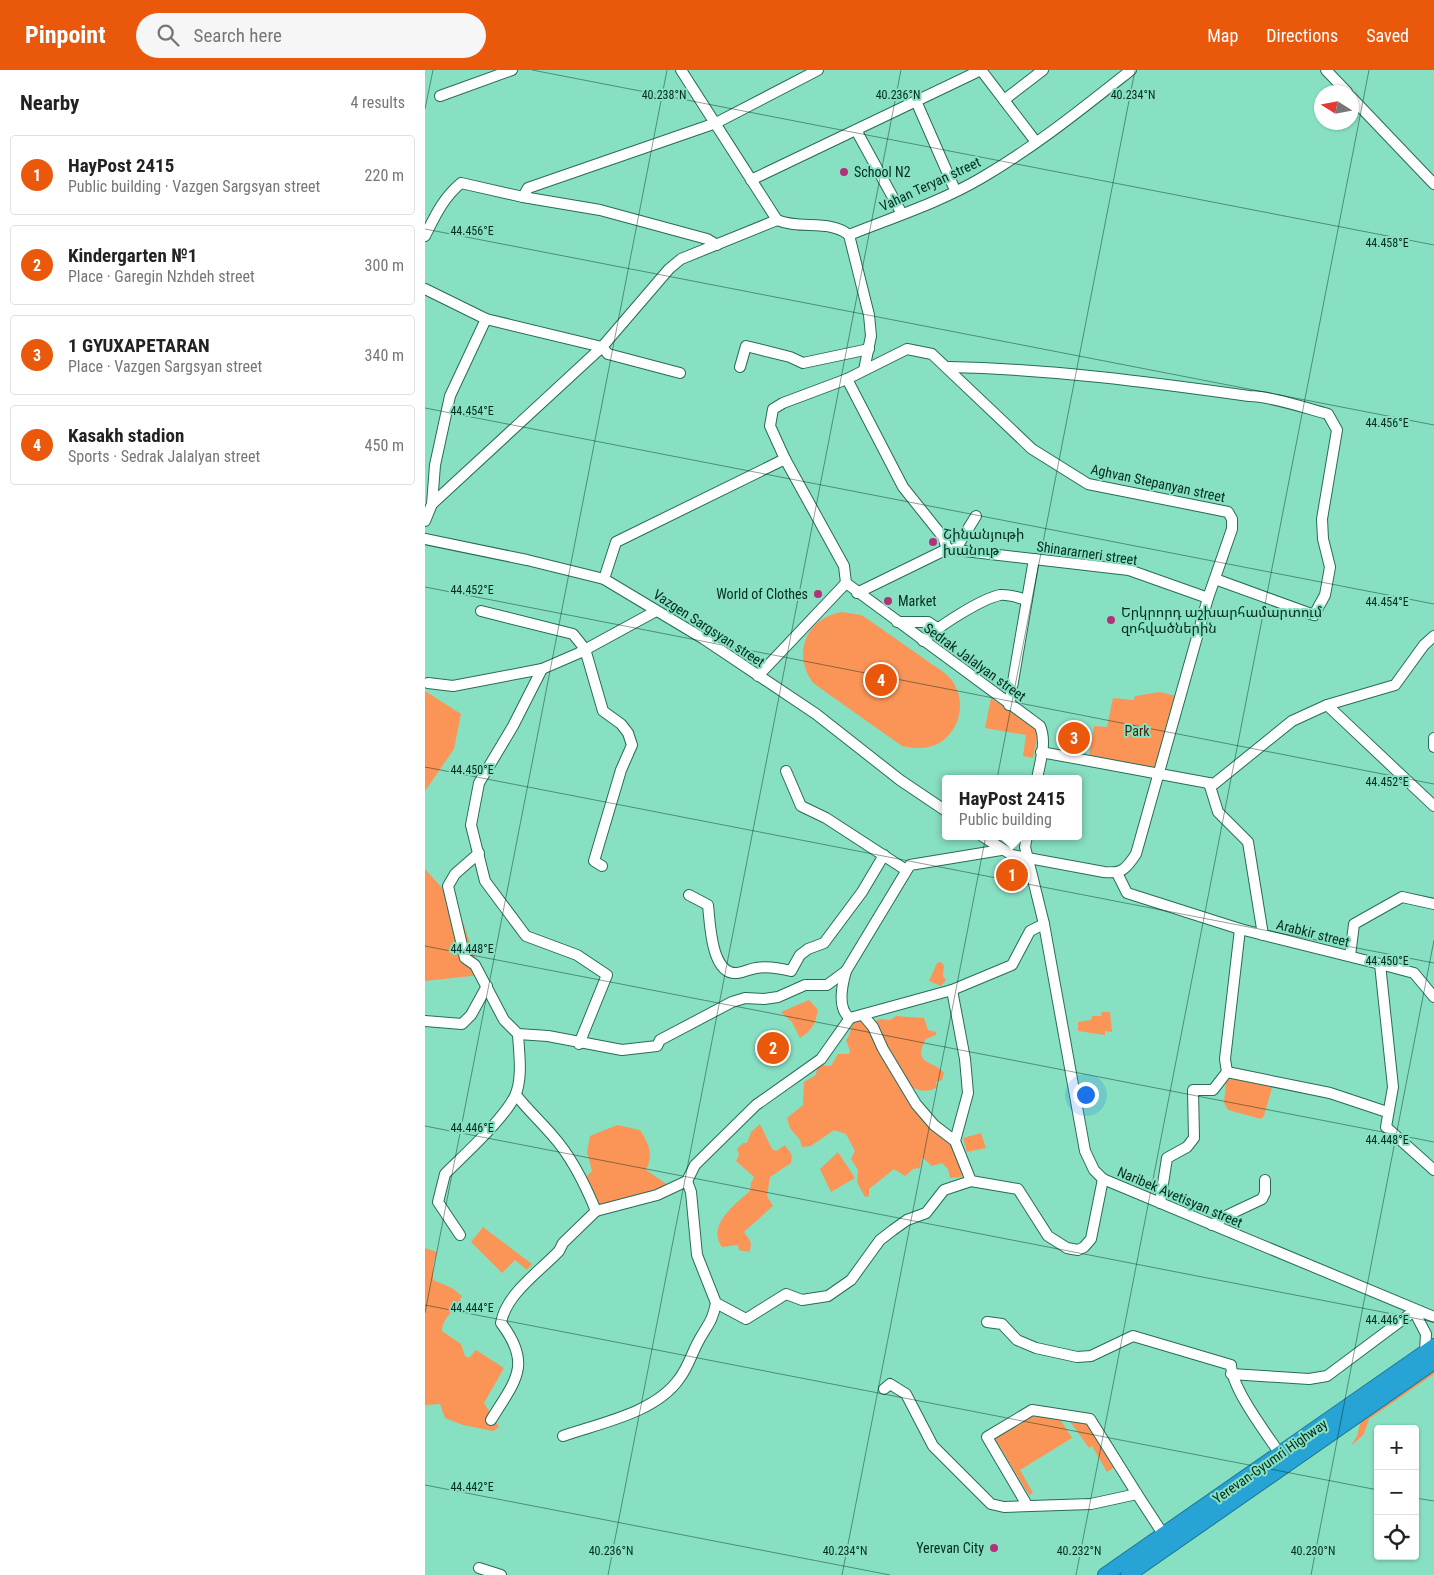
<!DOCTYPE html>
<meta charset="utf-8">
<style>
body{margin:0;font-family:"Roboto Condensed","Noto Sans Armenian",sans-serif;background:#f6f6f6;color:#222}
.controls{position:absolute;right:15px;bottom:15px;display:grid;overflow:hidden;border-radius:5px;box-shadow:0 1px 4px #0004}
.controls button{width:45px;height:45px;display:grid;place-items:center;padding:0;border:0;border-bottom:1px solid #e0e0e0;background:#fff;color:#222;font:25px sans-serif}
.compass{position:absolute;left:889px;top:15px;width:45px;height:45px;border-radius:50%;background:#fff;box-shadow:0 1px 4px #0004;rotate:281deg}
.you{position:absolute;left:660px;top:1024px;width:18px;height:18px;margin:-12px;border:4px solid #fff;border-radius:50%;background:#1a73e8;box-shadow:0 0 0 8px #1a73e833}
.badge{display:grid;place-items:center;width:32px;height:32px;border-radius:50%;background:#ea580c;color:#fff;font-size:16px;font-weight:700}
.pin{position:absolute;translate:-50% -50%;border:2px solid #fff;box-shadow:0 1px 5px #0006}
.popup{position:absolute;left:517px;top:705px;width:140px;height:65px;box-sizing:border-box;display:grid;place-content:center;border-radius:5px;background:#fff;filter:drop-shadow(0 1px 4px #0005);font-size:16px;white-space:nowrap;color:#767676}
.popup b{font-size:19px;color:#222}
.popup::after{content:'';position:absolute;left:50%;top:100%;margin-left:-10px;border:10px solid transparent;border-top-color:#fff}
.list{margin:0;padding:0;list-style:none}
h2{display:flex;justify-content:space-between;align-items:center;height:65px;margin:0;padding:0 20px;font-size:21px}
h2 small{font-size:16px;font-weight:400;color:#767676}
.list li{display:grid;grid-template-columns:32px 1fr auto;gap:15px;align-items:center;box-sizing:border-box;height:80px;margin:0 10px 10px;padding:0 10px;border:1px solid #e0e0e0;border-radius:5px}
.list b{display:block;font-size:19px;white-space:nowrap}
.list p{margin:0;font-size:16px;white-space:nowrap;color:#767676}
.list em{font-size:16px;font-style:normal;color:#767676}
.icon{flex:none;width:28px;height:28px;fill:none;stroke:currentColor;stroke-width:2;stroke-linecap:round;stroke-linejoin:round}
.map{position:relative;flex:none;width:1009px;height:1505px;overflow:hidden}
header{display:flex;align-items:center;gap:30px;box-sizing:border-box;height:70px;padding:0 25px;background:#ea580c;color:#fff}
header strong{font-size:24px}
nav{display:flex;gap:28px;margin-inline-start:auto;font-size:18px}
.search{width:350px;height:45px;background:#f6f6f6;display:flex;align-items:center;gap:12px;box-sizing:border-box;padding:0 18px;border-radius:28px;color:#767676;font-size:19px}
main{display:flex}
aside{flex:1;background:#fff}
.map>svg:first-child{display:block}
.green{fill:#fa9557}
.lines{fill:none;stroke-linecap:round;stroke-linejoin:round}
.minor-casing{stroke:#276c58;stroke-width:12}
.highway-casing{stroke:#1a7995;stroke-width:16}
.minor{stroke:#fff;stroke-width:10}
.highway{stroke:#27a3d5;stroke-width:14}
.ticks{fill:none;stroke:#022a1f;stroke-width:1;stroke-opacity:0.45}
.poi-dot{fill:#b3317a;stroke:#88e0c3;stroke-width:2}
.labels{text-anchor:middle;stroke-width:4;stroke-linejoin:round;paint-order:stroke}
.poi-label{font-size:14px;fill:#022a1f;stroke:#88e0c3;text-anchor:start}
.street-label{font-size:14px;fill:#022a1f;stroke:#88e0c3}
.park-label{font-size:14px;fill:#451f04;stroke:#88e0c3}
.ticks-label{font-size:12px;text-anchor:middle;fill:#022a1f;stroke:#88e0c3;stroke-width:4;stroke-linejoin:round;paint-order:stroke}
</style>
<header>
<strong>Pinpoint</strong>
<div class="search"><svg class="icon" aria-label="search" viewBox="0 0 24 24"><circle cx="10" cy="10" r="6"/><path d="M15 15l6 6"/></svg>Search here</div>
<nav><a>Map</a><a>Directions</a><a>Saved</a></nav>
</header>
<main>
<aside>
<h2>Nearby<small>4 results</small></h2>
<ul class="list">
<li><span class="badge">1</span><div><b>HayPost 2415</b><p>Public building · Vazgen Sargsyan street</p></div><em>220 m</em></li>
<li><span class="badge">2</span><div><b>Kindergarten №1</b><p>Place · Garegin Nzhdeh street</p></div><em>300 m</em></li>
<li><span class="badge">3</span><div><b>1 GYUXAPETARAN</b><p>Place · Vazgen Sargsyan street</p></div><em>340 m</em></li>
<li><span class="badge">4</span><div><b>Kasakh stadion</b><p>Sports · Sedrak Jalalyan street</p></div><em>450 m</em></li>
</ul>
</aside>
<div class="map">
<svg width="1009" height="1505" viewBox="0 0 1009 1505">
<rect width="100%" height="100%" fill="#88e0c3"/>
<g class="green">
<path d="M417 542 436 545 444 550C463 563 482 577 501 590 509 596 519 601 526 609 539 626 538 650 523 666 511 679 493 680 477 676L388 613C367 583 381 548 417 542Z"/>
<polygon points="0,621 36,644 29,679 0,721"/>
<polygon points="735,622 751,626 735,702 664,686 669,656 682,657 688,628 709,630 710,626"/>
<polygon points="566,628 609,658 613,663 608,688 598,686 601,665 560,658"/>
<polygon points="0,799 32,835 56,905 0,911"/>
<polygon points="516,892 519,896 518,906 521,910 516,916 504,911 512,893"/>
<path d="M384 930 393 940C390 955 387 960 375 968L367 952 356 942Z"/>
<polygon points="677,942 685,942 687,962 680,961 680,965 653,961 653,952 666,950 667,946 676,946"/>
<path d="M471 946 499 948 503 960 511 962V965L501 969C486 995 509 990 519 1003L517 1010 511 1012 512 1017C503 1023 495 1021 486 1017L488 1033 529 1075 537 1102 536 1107 525 1108 523 1099 517 1093 507 1096 497 1087 495 1098 488 1099 480 1106 469 1099 444 1119V1126L440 1127 432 1112 433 1100 426 1089 430 1081 421 1064 409 1060 386 1076 377 1077 375 1070 365 1058 362 1048 378 1035 379 1012 391 1005 393 995 406 996 413 984H424L425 981 421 970C427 964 424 956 431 950L448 952 455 949 465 950Z"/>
<polygon points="811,1006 848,1014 839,1046 836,1049 803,1040 799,1033 801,1012"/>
<path d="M335 1054 347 1079 351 1081 360 1075 367 1085 366 1093 345 1107 342 1126 348 1136 319 1162C325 1170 328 1173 324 1182L314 1180 313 1175 297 1177C281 1156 311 1133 325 1121L326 1113 329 1107 311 1091 314 1085 312 1079 318 1073H322L326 1062Z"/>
<path d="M192 1055 215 1060C224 1074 229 1085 221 1100L243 1115 240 1119 174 1135 160 1108 167 1101 162 1082 165 1066Z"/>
<polygon points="556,1063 561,1078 542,1082 538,1068"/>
<polygon points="413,1082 430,1108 406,1122 395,1099"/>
<polygon points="58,1157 107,1194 102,1200 90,1190 77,1203 46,1172"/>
<path d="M0 1178 12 1182 8 1195V1210L27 1218 37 1226C32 1239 18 1246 17 1261L36 1274 40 1286 44 1288 51 1280 79 1298 59 1333 74 1357 68 1361 38 1355 20 1348 15 1334 0 1335Z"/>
<polygon points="1009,1297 1009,1304 944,1349 939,1364 926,1376 932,1366 937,1346"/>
<polygon points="611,1343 633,1346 647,1368 595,1400 608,1423 604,1425 569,1367"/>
<polygon points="644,1350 664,1354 690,1397 682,1402 667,1376 664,1378"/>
</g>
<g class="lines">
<defs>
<g id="minor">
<path d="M256 0 352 150C375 160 405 149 424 165"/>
<polyline points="901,0 922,22"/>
<polyline points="15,26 87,0"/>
<polyline points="926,27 1009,114"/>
<polyline points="579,30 618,0"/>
<polyline points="491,31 530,120"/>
<polyline points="431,60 477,144"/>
<polyline points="326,110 556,0 611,72"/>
<polyline points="98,127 103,118 291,53 393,0"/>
<path d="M424 165C469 147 516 132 558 107 611 76 658 38 706 0"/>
<polyline points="424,165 444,245 446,266 439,300"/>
<path d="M0 166C10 146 18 128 36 113L98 127 175 140 282 169 292 175"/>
<polyline points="0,219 61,249 177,277 183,284 255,303"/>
<polyline points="315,297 321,276 365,287 378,293 444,279"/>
<path d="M524 297C625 299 724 312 824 326 845 326 880 338 903 344L912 360 897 449 898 469 905 497 900 525 889 545 790 509"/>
<polyline points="422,309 478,417 518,467 522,479"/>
<polyline points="7,434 10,395 25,326 61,249"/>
<polyline points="0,451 7,434 177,277 244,199 256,189 352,150"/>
<polyline points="0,469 102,490 179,509 279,569 391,644 475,710 521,741"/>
<polyline points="522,479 704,500 783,528"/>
<polyline points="530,480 551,446"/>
<polyline points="179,509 191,472 360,389"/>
<polyline points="432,523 522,479"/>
<polyline points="56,541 148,564 160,579 178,641 196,654 203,663 207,675 196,700 169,791 177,796"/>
<polyline points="472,552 503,552 512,558"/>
<path d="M498 571C512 557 556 529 575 525 584 524 594 528 602 530"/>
<polyline points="117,599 88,656 54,713 46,755 60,811 101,866 152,885 182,905 154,974"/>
<polyline points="333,606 421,513"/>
<polyline points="3,613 28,616 117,599 154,583 231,541"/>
<polyline points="584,635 609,489"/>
<polyline points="902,635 1009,736"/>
<polyline points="1009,668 1009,677"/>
<polyline points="616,682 789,714 867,651 902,635 970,615 999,575 1009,566"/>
<polyline points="361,701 376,736 401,748 481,800"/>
<polyline points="784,713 793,742 823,772 838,865"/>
<path d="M557 766 587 785 679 802C697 804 701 799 711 784L783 528 807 459V449L803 442 663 414 607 379 507 284 482 279 422 309 358 333 348 339 345 356 360 389 419 496 421 513 615 656C622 672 615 692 612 709"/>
<polyline points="602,766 600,777 619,854 660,1081 669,1100 678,1109 1009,1247"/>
<polyline points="692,803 702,823 815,859 955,894 968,1017 961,1057 1009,1100"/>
<path d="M264 825 283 835C285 853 286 905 312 903 319 902 325 899 331 898 343 896 354 898 366 901L375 885 383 879 399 873 437 822 459 785"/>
<polyline points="925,886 929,854 977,827 1009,834"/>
<polyline points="955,894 989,903 1009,927"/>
<polyline points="527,920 540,989 543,1023 530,1071 546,1111 593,1119 623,1166 642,1178 653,1180 659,1177 666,1169 678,1109"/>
<polyline points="438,945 448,957 458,979 491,1034 509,1055 530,1071"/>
<path d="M425 948C412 939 417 915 421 901L485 795 576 780"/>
<polyline points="425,948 527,920 587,895 605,861 619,854"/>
<polyline points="0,951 37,954 46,945 62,916"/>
<polyline points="93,964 123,966 197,980 232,976 235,970 307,932 320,928 339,929 353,927 380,915 402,915 421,901"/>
<polyline points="802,1002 905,1023 962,1042"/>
<path d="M91 1025C102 1039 115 1051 127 1065 147 1087 160 1114 171 1141L232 1125 262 1111"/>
<polyline points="262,1111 266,1122 272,1185 291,1233 321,1249 361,1224 377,1230 403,1226 426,1210 455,1170 468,1160 482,1150 501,1143 519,1120 546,1111"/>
<polyline points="262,1111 270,1095 331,1035 396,989 425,948"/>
<polyline points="735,1133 742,1088 762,1077 769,1068 768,1020 788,1020 802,1002 800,989 815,859"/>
<polyline points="787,1155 803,1145 837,1129 840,1123 840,1110"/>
<path d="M35 1165 13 1132 20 1104C40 1084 78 1050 90 1026 98 1008 94 983 93 964L79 950 50 895 40 888 23 816 30 804 54 783"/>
<polyline points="989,1241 1001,1264 1000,1282"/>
<path d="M562 1252 577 1254 592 1270 611 1278 652 1287 666 1286 708 1266 806 1295C807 1319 841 1363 855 1384"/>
<polyline points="806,1304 884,1309 902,1306 989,1241"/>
<polyline points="459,1319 465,1314 481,1324 508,1376 566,1434 579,1437 666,1434 712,1424 738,1464"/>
<path d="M66 1350C90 1311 108 1295 76 1253 81 1224 114 1202 134 1181L138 1173 171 1141"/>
<path d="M138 1366C175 1353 230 1343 254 1309 262 1299 266 1286 272 1274 281 1256 287 1254 291 1233"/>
<polyline points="602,1435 562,1367 607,1340 665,1349 712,1424"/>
<polyline points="54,1498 76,1505"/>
</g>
<g id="highway">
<polyline points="680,1505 1009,1276"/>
<polyline points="703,1505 1009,1292"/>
</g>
</defs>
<use href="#minor" class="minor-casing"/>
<use href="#highway" class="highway-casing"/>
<use href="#minor" class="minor"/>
<use href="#highway" class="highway"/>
</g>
<path class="ticks" d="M107 0 1009 175M0 39 8 0M0 159 1009 355M0 338 1009 534M0 517 1009 714M0 697 1009 893M0 876 1009 1072M0 1056 1009 1252M0 1235 953 1420M0 1243 242 0M0 1415 465 1505M990 1428 1009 1431M183 1505 476 0M417 1505 710 0M651 1505 944 0M886 1505 1009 870"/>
<g class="poi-dot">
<circle cx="419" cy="102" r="5"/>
<circle cx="508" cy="472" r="5"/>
<circle cx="393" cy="524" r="5"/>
<circle cx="463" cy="531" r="5"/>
<circle cx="686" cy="550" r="5"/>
<circle cx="569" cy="1478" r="5"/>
</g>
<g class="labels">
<g class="poi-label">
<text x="429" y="107">School N2</text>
<text x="518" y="469">Շինանյութի<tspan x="518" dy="16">խանութ</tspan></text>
<text x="383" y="529" text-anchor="end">World of Clothes</text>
<text x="473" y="536">Market</text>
<text x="696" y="547">Երկրորդ աշխարհամարտում<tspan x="696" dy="16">զոհվածներին</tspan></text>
<text x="559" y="1483" text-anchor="end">Yerevan City</text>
</g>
<g class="street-label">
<text transform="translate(505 114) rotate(-25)" y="5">Vahan Teryan street</text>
<text transform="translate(733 413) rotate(12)" y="5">Aghvan Stepanyan street</text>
<text transform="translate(662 483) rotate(8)" y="5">Shinararneri street</text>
<text transform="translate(284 558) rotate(33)" y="5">Vazgen Sargsyan street</text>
<text transform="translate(550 592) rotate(36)" y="5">Sedrak Jalalyan street</text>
<text transform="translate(888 863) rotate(14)" y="5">Arabkir street</text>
<text transform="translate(755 1127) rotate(23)" y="5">Naribek Avetisyan street</text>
<text transform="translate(845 1391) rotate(-35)" y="5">Yerevan-Gyumri Highway</text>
</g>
<g class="park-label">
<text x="712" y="666">Park</text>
</g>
</g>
<g class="ticks-label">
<text x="239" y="29">40.238°N</text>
<text x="473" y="29">40.236°N</text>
<text x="708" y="29">40.234°N</text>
<text x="47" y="165">44.456°E</text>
<text x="962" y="177">44.458°E</text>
<text x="47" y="345">44.454°E</text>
<text x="962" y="357">44.456°E</text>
<text x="47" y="524">44.452°E</text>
<text x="962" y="536">44.454°E</text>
<text x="47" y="704">44.450°E</text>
<text x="962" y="716">44.452°E</text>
<text x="47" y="883">44.448°E</text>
<text x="962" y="895">44.450°E</text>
<text x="47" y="1062">44.446°E</text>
<text x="962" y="1074">44.448°E</text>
<text x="47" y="1242">44.444°E</text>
<text x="962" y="1254">44.446°E</text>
<text x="47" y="1421">44.442°E</text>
<text x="186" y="1485">40.236°N</text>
<text x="420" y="1485">40.234°N</text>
<text x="654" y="1485">40.232°N</text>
<text x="888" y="1485">40.230°N</text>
</g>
</svg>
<div class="controls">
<button>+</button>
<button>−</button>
<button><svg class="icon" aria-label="locate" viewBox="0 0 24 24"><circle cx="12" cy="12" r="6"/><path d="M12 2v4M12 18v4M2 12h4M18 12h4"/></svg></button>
</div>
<svg class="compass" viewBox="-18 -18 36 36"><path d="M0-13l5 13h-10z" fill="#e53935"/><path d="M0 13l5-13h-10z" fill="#767676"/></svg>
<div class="you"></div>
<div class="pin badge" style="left:587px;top:805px">1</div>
<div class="popup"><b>HayPost 2415</b>Public building</div>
<div class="pin badge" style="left:348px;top:978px">2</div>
<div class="pin badge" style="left:649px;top:668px">3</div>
<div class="pin badge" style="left:456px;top:610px">4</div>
</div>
</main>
